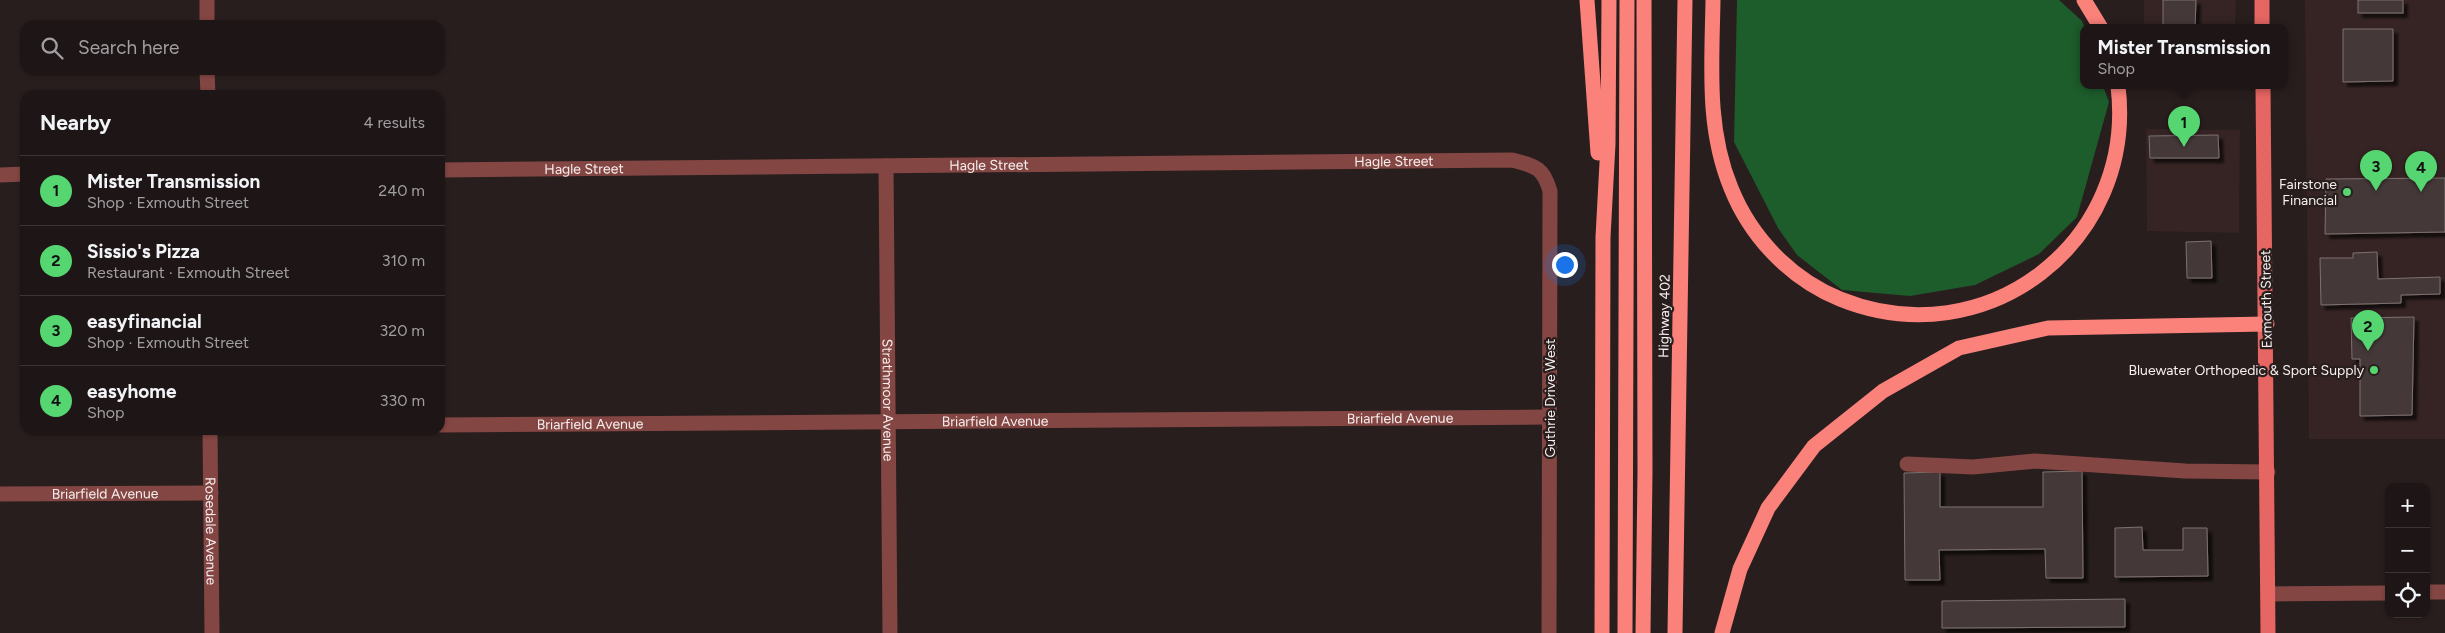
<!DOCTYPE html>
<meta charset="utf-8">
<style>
body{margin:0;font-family:Figtree,sans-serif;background:#261f1f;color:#f1f3f6}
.controls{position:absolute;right:15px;bottom:15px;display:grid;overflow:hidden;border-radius:10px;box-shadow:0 1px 4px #0004}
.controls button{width:45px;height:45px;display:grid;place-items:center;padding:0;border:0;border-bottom:1px solid #3c3535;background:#1e1616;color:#f1f3f6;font:25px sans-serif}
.you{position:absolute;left:1564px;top:264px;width:18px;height:18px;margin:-12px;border:4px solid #fff;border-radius:50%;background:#1a73e8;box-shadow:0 0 0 8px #1a73e833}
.badge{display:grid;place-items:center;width:32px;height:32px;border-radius:50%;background:#56d671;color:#111;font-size:16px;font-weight:700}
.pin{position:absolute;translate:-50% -41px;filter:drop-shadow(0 1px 2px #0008)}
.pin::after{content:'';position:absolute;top:26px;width:18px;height:15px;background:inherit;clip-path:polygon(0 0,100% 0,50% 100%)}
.popup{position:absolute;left:2080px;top:24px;width:208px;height:65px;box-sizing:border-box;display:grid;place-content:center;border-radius:10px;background:#1e1616;filter:drop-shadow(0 1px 4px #0005);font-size:16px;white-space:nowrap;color:#a19fa1}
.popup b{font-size:19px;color:#f1f3f6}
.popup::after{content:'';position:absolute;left:50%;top:100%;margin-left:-10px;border:10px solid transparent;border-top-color:#1e1616}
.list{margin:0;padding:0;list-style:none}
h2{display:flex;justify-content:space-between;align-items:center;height:65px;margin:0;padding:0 20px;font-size:21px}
h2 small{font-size:16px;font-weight:400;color:#a19fa1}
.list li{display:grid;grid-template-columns:32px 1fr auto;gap:15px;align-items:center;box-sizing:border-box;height:70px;padding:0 20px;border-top:1px solid #3c3535}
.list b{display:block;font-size:19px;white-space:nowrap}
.list p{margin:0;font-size:16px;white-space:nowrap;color:#a19fa1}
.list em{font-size:16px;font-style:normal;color:#a19fa1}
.icon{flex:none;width:28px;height:28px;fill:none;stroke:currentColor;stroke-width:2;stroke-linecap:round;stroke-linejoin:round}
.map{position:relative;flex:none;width:2445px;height:633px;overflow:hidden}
.search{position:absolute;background:#1e1616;box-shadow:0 1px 4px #0004;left:20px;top:20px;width:425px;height:55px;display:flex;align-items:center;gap:12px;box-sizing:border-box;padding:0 18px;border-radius:15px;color:#a19fa1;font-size:19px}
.panel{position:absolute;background:#1e1616;box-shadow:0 1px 4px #0004;left:20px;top:90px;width:425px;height:345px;border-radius:15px}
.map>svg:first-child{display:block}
.built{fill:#352423}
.forest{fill:#1d5c2b}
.building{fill:#443938;stroke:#7e7170;filter:url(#shadow)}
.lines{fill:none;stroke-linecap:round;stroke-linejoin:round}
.minor{stroke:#834643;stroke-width:15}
.major{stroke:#e56662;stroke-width:15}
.highway{stroke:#fb817b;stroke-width:15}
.poi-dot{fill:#56d671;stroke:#281e1d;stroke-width:2}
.labels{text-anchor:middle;stroke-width:4.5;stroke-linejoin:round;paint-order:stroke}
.street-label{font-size:14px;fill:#f6efee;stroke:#281e1d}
.poi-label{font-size:14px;fill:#f6efee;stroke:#281e1d;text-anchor:end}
</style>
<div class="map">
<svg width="2445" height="633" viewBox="0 0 2445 633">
<defs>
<filter id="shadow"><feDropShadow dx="4.5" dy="4.5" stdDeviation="1" flood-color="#0009"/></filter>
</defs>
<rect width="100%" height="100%" fill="#281e1d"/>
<g class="built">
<polygon points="2144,0 2236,0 2235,28 2144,28"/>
<polygon points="2305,0 2445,0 2445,439 2309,439"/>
<polygon points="2146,129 2240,130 2239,233 2147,231"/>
</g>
<polygon class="forest" points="1737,0 2059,0 2082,21 2085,28 2084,86 2103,86 2109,102 2077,217 2039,254 1975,285 1910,296 1842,290 1797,255 1778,228 1734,142"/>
<g class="building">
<polygon points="2163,0 2196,0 2195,28 2163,28"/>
<rect x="2358" y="0" width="45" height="13"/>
<polygon points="2343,29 2393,29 2393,81 2343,82"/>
<polygon points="2218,135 2219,158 2150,158 2149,136"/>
<polygon points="2445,178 2445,232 2325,234 2326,179"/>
<polygon points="2211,241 2212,278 2187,278 2186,242"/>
<polygon points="2377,252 2378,279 2440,277 2440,294 2401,295 2401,303 2321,305 2320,258 2353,258 2353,253"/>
<polygon points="2414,317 2412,415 2360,416 2360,359 2352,359 2351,318"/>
<polygon points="2082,471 2083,578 2046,578 2045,549 1939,550 1940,580 1905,580 1904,473 1940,472 1940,507 2043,507 2043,472"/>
<polygon points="2142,527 2143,550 2183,550 2183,528 2207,528 2208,576 2115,577 2115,528"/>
<polygon points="2125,599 2125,627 1942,628 1942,601"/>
</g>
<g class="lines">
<g class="minor">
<polyline points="207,0 207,25"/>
<polyline points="207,70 208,95"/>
<path id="s1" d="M886 166 890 633"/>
<path id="s2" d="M440 170 1512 160C1535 166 1543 167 1550 191L1549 633"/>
<polyline points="0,175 25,174"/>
<path id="s3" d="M440 425 1550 417"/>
<path id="s4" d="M210 430 212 633"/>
<polyline points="1907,464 1973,467 2035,461 2185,471 2268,472"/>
<path id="s5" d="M0 494 211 493"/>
<polyline points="2426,592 2445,592"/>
<polyline points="2269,594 2389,593"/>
</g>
<g class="major">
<polyline points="2262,0 2262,28"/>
<polyline points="2263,86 2268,633"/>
</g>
<g class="highway">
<polyline points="1587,0 1598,153"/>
<path d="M1713 0C1712 64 1706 128 1731 188 1751 238 1791 279 1840 299 1986 358 2137 242 2118 86"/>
<polyline points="2084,0 2101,28"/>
<polyline points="1602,633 1603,237 1608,144 1609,0"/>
<polyline points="1625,633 1627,0"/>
<polyline points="1643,633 1645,471 1644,0"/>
<polyline points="1675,633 1685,0"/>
<polyline points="1722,633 1740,569 1768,508 1814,446 1883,391 1959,348 2048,328 2267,324"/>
</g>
</g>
<g class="poi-dot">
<circle cx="2347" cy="192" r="5"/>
<circle cx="2374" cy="370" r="5"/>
</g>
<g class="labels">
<g class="street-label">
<text dy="5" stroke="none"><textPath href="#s2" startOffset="954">Hagle Street</textPath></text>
<text dy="5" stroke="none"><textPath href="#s2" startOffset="549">Hagle Street</textPath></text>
<text dy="5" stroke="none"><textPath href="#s2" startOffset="144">Hagle Street</textPath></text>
<text transform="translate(2266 299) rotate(-91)" y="5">Exmouth Street</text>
<text transform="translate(1664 316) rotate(-89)" y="5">Highway 402</text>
<text transform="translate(1550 398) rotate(-90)" y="5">Guthrie Drive West</text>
<text dy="5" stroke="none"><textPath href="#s1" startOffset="234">Strathmoor Avenue</textPath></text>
<text dy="5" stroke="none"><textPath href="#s3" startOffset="960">Briarfield Avenue</textPath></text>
<text dy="5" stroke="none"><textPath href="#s3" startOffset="555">Briarfield Avenue</textPath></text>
<text dy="5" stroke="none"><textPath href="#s3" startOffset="150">Briarfield Avenue</textPath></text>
<text dy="5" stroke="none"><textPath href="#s5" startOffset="105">Briarfield Avenue</textPath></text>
<text dy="5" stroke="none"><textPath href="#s4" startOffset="101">Rosedale Avenue</textPath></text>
</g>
<g class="poi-label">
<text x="2337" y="189">Fairstone<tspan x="2337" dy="16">Financial</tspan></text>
<text x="2364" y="375">Bluewater Orthopedic &amp; Sport Supply</text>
</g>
</g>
</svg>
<div class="controls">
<button>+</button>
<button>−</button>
<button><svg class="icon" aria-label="locate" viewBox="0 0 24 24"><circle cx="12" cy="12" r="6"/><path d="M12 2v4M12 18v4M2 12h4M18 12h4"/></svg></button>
</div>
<div class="you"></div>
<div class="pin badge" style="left:2184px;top:147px">1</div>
<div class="popup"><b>Mister Transmission</b>Shop</div>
<div class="pin badge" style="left:2368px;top:351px">2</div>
<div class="pin badge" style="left:2376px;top:191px">3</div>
<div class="pin badge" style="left:2421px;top:192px">4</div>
<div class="search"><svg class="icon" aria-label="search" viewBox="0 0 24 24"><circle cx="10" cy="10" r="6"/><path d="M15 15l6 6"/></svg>Search here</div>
<section class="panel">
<h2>Nearby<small>4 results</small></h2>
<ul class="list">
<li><span class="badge">1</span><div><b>Mister Transmission</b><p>Shop · Exmouth Street</p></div><em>240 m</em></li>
<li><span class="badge">2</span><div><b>Sissio's Pizza</b><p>Restaurant · Exmouth Street</p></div><em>310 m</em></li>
<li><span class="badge">3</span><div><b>easyfinancial</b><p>Shop · Exmouth Street</p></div><em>320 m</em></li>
<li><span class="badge">4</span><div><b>easyhome</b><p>Shop</p></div><em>330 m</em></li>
</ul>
</section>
</div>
